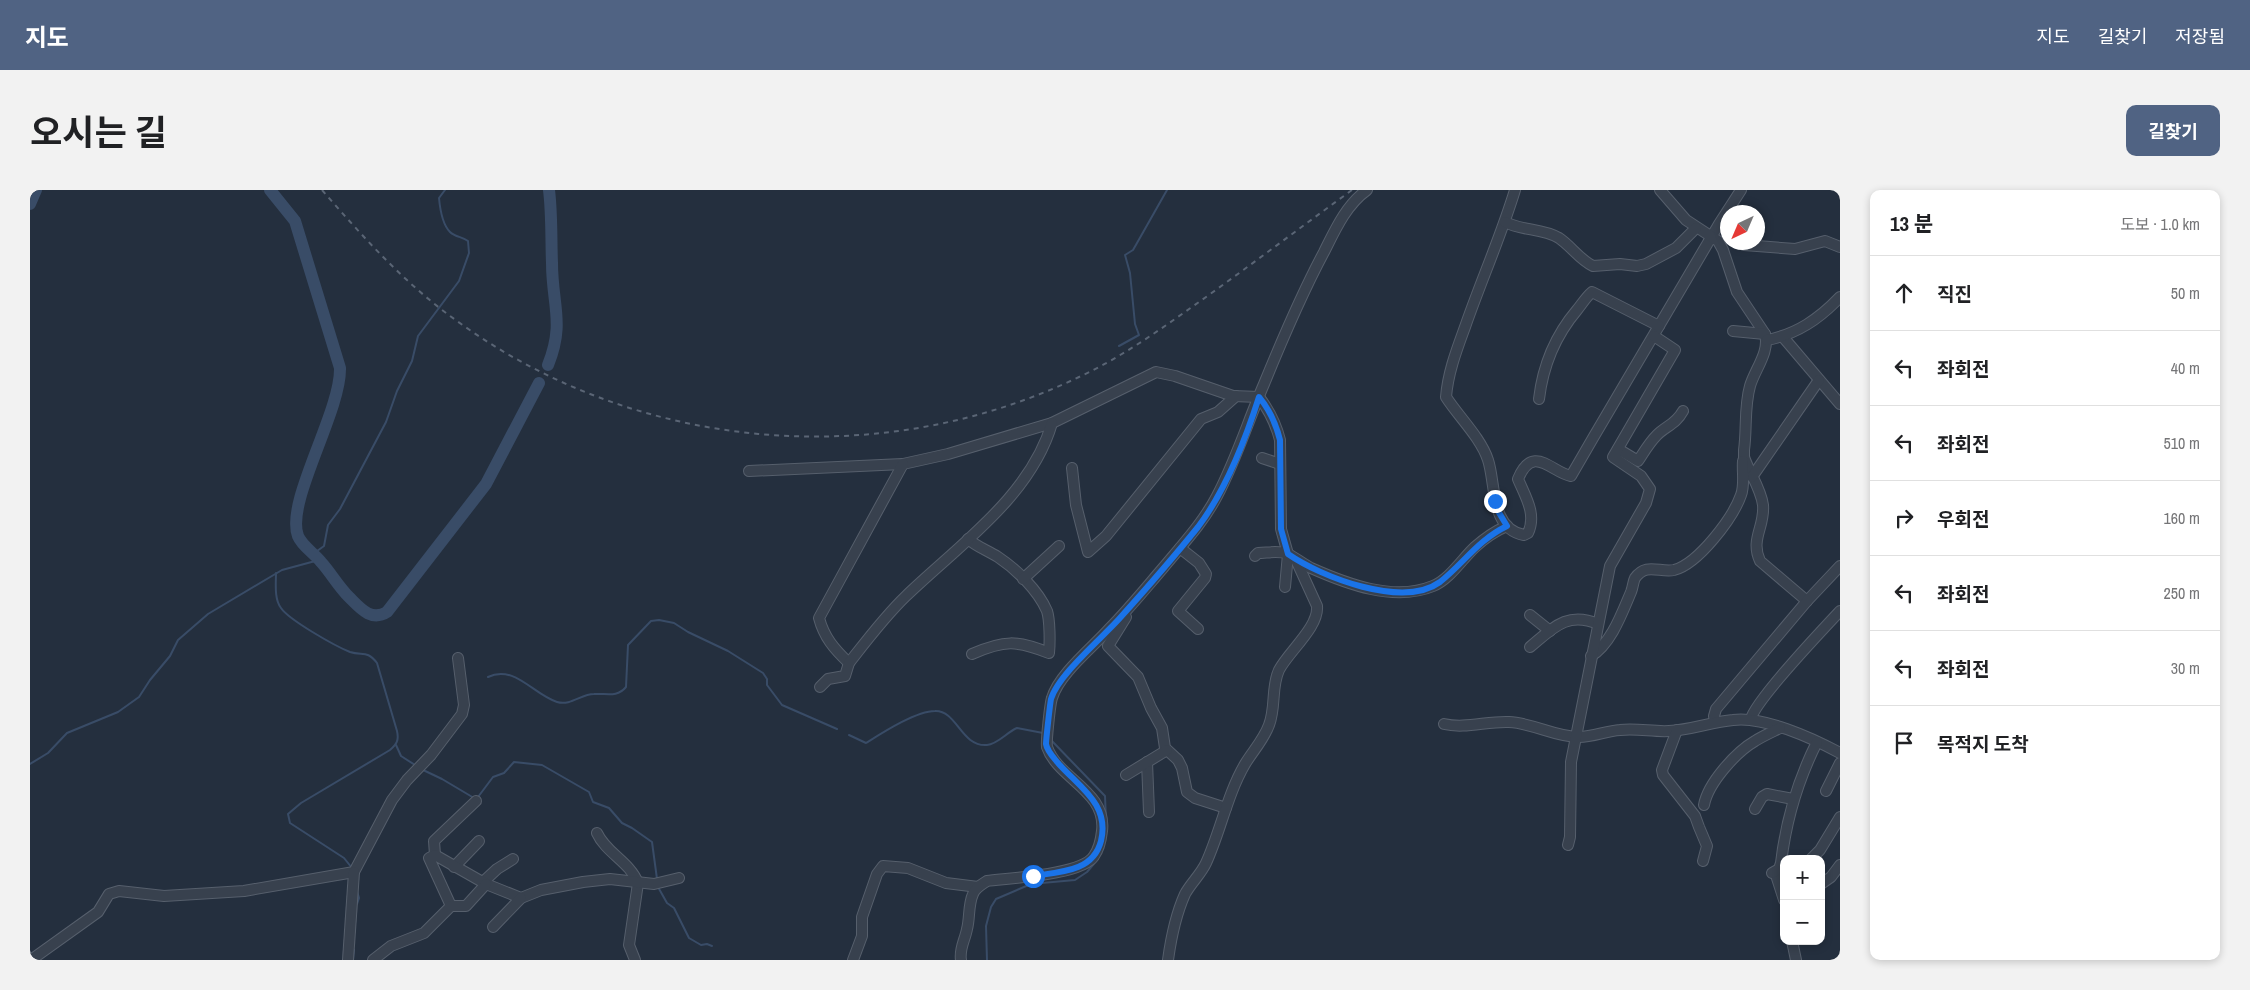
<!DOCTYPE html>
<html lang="ko">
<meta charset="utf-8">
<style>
body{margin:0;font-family:"Archivo Narrow","Noto Sans KR",sans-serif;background:#f2f2f2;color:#202124}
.controls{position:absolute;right:15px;bottom:15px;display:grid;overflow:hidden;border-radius:10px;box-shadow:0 2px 8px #0003}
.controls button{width:45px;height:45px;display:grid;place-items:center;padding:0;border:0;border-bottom:1px solid #e0e0e0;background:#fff;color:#202124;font:25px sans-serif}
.compass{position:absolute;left:1690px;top:15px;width:45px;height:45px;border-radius:50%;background:#fff;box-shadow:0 2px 8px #0003;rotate:224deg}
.stop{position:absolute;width:15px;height:15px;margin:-11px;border:4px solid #1a73e8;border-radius:50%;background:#fff}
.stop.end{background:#1a73e8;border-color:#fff;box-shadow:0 1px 5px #0008}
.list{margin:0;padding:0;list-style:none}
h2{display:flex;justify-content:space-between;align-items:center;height:65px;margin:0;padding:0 20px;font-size:21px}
h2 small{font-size:16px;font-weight:400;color:#757577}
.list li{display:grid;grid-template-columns:32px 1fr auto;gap:15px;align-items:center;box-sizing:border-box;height:75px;padding:0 20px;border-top:1px solid #e0e0e0}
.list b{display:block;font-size:19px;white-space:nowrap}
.list em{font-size:16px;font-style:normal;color:#757577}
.icon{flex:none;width:28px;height:28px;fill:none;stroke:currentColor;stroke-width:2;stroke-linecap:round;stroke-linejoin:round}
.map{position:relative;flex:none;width:1810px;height:770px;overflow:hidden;border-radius:10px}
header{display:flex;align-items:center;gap:30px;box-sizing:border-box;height:70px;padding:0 25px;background:#506383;color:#fff}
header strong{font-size:24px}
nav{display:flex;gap:28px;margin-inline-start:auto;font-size:18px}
.intro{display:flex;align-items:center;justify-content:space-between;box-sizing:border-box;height:120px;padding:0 30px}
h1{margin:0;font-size:35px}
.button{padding:12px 22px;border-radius:10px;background:#506383;color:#fff;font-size:18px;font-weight:700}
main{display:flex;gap:30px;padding:0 30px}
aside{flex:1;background:#fff;border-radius:10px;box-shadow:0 2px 8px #0003}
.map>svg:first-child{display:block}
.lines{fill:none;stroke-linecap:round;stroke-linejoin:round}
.stream{stroke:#394c67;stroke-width:2}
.river{stroke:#394c67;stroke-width:12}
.minor-casing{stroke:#565f6c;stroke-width:12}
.minor{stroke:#38414e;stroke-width:10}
.rail{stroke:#5a6575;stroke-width:2;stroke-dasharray:5 5;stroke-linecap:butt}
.route{stroke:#1a73e8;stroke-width:6}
</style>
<header>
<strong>지도</strong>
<nav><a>지도</a><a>길찾기</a><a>저장됨</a></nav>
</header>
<div class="intro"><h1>오시는 길</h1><a class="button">길찾기</a></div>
<main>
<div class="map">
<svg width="1810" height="770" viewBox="0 0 1810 770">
<rect width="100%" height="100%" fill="#242f3e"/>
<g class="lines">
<g class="stream">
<polyline points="1089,156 1109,145 1105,134 1100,83 1095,65 1103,60 1107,53 1137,0"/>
<path d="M283 364 294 356 298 335 310 319 356 232 367 201 382 171 388 146 429 91 439 63 438 51C433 47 425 47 420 42 412 34 410 19 409 8L415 0"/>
<path d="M246 383C246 393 244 409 251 418 259 430 305 456 320 462 333 466 337 460 347 473L367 541C369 550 367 554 360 560L271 613 258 624 260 633 314 668 322 678"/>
<path d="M458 487C484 474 504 505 527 512 541 516 551 504 564 504 576 503 587 508 596 497L598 455 621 431 629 430 644 433 658 442 698 461 733 483 737 489V495L752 515 807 539"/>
<path d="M819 545 836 553C852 543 886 521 905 521 927 520 931 557 957 555 968 554 977 542 987 538L1013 543"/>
<polyline points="1021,550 1075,606 1076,630"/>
<polyline points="366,555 371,566 385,575"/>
<polyline points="0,574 18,563 37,543 88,522 109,507 120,490 140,466 148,450 178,424 252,380 289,370"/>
<polyline points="391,579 412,589 444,608"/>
<polyline points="448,607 463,587 474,583 484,572 512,575 559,602 563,612 579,618 592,633 602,638 622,652 627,689"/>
<polyline points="628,697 637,713 644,718 659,748 671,755 677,754 682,756"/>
<polyline points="327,714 329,708 327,701"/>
<polyline points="323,770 324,760"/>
<polyline points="957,770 956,736 961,717 966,709 1001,694 1045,690 1057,682 1068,669"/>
</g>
<g class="river">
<path d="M240 0 265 31 310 178C311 222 255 312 268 346 272 356 284 363 291 372 301 383 308 396 319 407 330 418 341 432 357 422L456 294 509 193"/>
<polyline points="0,14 6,0"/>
<path d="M518 175C535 133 522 115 522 73 521 49 522 24 519 0"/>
</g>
<defs>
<g id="minor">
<path d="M1485 0C1471 46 1451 91 1435 137 1427 159 1418 182 1416 207 1428 226 1451 248 1458 270 1466 294 1460 339 1494 345L1498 343C1507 324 1495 306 1488 289 1503 253 1521 282 1541 286L1563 248 1689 34 1711 0"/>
<path d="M1630 0 1656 30 1688 51 1693 60 1707 102 1735 144C1740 162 1725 179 1720 196 1714 217 1717 239 1714 260V267C1719 282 1731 299 1733 315 1735 337 1720 349 1730 371L1777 411"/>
<path d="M1475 32C1492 41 1512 38 1529 48 1541 56 1550 70 1563 76L1590 74 1607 76 1616 74 1646 58 1666 38"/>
<polyline points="1711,52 1714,55 1765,59 1795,51 1810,57"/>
<polyline points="1703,141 1735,144"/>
<polyline points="1753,147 1810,214"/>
<path d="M1737 150C1767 144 1789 129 1810 107"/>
<path d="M1509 209C1513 175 1525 146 1547 120 1552 114 1556 107 1562 102L1629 136"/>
<path d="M1588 259 1608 271C1614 262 1619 253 1627 245 1636 236 1646 234 1653 221"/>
<polyline points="1232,268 1250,274"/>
<polyline points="1042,278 1046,315 1058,362 1076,346 1171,229 1188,222 1206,206"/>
<path d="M719 281 873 274 918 264 1022 233 1126 182 1145 186 1203 206 1229 207C1239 220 1246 234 1250 250L1251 339 1258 364 1255 397"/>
<polyline points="1722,287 1789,190"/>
<path d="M938 349C947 357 957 360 968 367 986 379 1008 400 1017 421 1020 430 1020 453 1019 463 987 450 974 450 942 464"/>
<polyline points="1150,358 1169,373 1176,384 1175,388 1148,421 1168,439"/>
<path d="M1225 366 1228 363C1237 363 1249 360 1258 364 1266 368 1273 374 1281 378 1317 394 1364 412 1403 396 1420 389 1432 369 1445 357 1455 348 1465 341 1477 336"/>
<polyline points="993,389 1029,356"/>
<polyline points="1500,425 1520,441"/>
<polyline points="1096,427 1078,456 1108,487 1121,518 1132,538 1135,558 1148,570 1152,578 1157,602 1165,608 1196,618"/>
<path d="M1500 457C1523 438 1537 421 1568 434"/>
<path d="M1561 466C1581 454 1592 423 1601 402 1603 397 1603 392 1605 388 1616 372 1630 383 1644 380 1668 374 1703 328 1711 305 1715 295 1712 281 1713 271"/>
<path d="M819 473C804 459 794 447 789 428L873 274"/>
<path d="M790 497 798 489 815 486 819 473C837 450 855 426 876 406 929 355 1001 306 1022 233"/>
<path d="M1721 529C1724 512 1794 438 1810 421"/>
<polyline points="1685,532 1684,526 1686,519 1777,411 1810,376"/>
<path d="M1414 534C1435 539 1457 531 1479 532 1503 533 1525 547 1549 547 1563 547 1576 541 1590 540 1607 538 1623 542 1639 541 1661 540 1681 532 1703 530 1734 526 1782 548 1810 563"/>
<polyline points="1647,540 1632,580 1633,585 1665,626 1669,637 1677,656 1673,671"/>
<polyline points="1117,572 1119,622"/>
<polyline points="1096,585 1137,560"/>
<polyline points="1796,601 1810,573"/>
<path d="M1674 615C1678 593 1706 562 1725 551 1733 546 1742 542 1750 538"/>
<polyline points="1725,619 1732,607 1737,604 1763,609"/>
<path d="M567 643C576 663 600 672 608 693L599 755 605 770"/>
<polyline points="1538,655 1540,647 1541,572 1580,376 1616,313 1620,299 1611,286 1583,267 1645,160 1624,146"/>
<polyline points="405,665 404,651 446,611"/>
<polyline points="1781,669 1790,660 1810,627"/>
<polyline points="424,677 449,651"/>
<polyline points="1745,682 1754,710"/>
<path d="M1742 683 1749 679 1751 673C1756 630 1767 592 1787 552"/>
<polyline points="453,692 467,679 483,669"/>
<polyline points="1791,694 1801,687 1810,675"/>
<polyline points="421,716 399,668 405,665 456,694 491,708 511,700 553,692 580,689 624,694 649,688"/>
<polyline points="463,737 491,708"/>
<polyline points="1762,751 1766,770"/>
<polyline points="1,770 68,722 79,704 89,701 134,706 214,701 324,682 362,610 377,590 401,565 432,524 434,515 428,468"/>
<polyline points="318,770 324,682"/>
<polyline points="343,770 361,756 394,743 421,716 436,716 456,694"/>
<polyline points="823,770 832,746 832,727 847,684 853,676 878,678 916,693 948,697"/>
<path d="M931 770C929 759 935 750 937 739 940 728 938 715 943 704 945 698 951 695 957 691 980 688 1052 685 1064 666 1069 659 1071 650 1072 641 1077 601 1028 589 1017 557 1016 552 1020 514 1022 508 1029 484 1062 458 1079 439 1098 420 1115 399 1133 378 1152 355 1173 333 1187 306 1206 270 1218 231 1234 194 1252 150 1271 105 1294 62 1305 40 1316 15 1337 0"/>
<path d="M1138 770C1141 748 1146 724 1155 704 1161 693 1171 684 1176 673 1191 640 1197 605 1215 574 1223 561 1234 549 1239 535 1246 517 1241 497 1249 480 1259 461 1289 437 1287 416L1266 370"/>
</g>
</defs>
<use href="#minor" class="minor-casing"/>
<use href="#minor" class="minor"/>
<path class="rail" d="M292 0C334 48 375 94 427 131 607 262 849 283 1049 187 1092 167 1131 139 1169 112 1221 75 1271 37 1322 0"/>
</g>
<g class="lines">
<path class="route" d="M1003 686C1030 682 1063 682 1071 651 1080 614 1049 597 1028 573 1024 568 1017 561 1016 554 1016 550 1020 514 1021 509 1028 485 1071 449 1089 429 1116 399 1143 368 1168 337 1196 300 1215 251 1229 207 1240 220 1246 234 1250 250L1251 339 1258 364C1291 387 1373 419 1410 392 1434 373 1448 350 1477 336L1468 321 1465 311"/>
</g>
</svg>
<div class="controls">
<button>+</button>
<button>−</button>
</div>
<svg class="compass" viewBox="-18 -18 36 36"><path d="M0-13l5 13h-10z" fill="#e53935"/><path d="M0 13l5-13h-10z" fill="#757577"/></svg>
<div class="stop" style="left:1003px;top:686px"></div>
<div class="stop end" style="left:1465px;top:311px"></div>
</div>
<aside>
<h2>13 분<small>도보 · 1.0 km</small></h2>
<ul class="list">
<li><svg class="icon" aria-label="ahead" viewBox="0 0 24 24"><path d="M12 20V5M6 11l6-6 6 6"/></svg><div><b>직진</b></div><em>50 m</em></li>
<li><svg class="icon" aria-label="left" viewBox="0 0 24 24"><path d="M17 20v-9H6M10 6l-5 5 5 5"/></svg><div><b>좌회전</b></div><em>40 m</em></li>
<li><svg class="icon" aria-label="left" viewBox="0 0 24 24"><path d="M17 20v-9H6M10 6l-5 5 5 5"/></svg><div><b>좌회전</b></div><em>510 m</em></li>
<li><svg class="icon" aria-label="right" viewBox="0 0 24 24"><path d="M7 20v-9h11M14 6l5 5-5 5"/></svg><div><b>우회전</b></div><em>160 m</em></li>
<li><svg class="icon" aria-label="left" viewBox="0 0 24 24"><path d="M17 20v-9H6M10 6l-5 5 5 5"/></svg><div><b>좌회전</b></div><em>250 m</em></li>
<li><svg class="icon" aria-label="left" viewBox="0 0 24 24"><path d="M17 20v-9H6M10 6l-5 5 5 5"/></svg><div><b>좌회전</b></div><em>30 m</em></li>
<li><svg class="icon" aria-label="arrive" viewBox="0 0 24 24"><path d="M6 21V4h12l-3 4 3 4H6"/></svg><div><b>목적지 도착</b></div></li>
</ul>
</aside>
</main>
